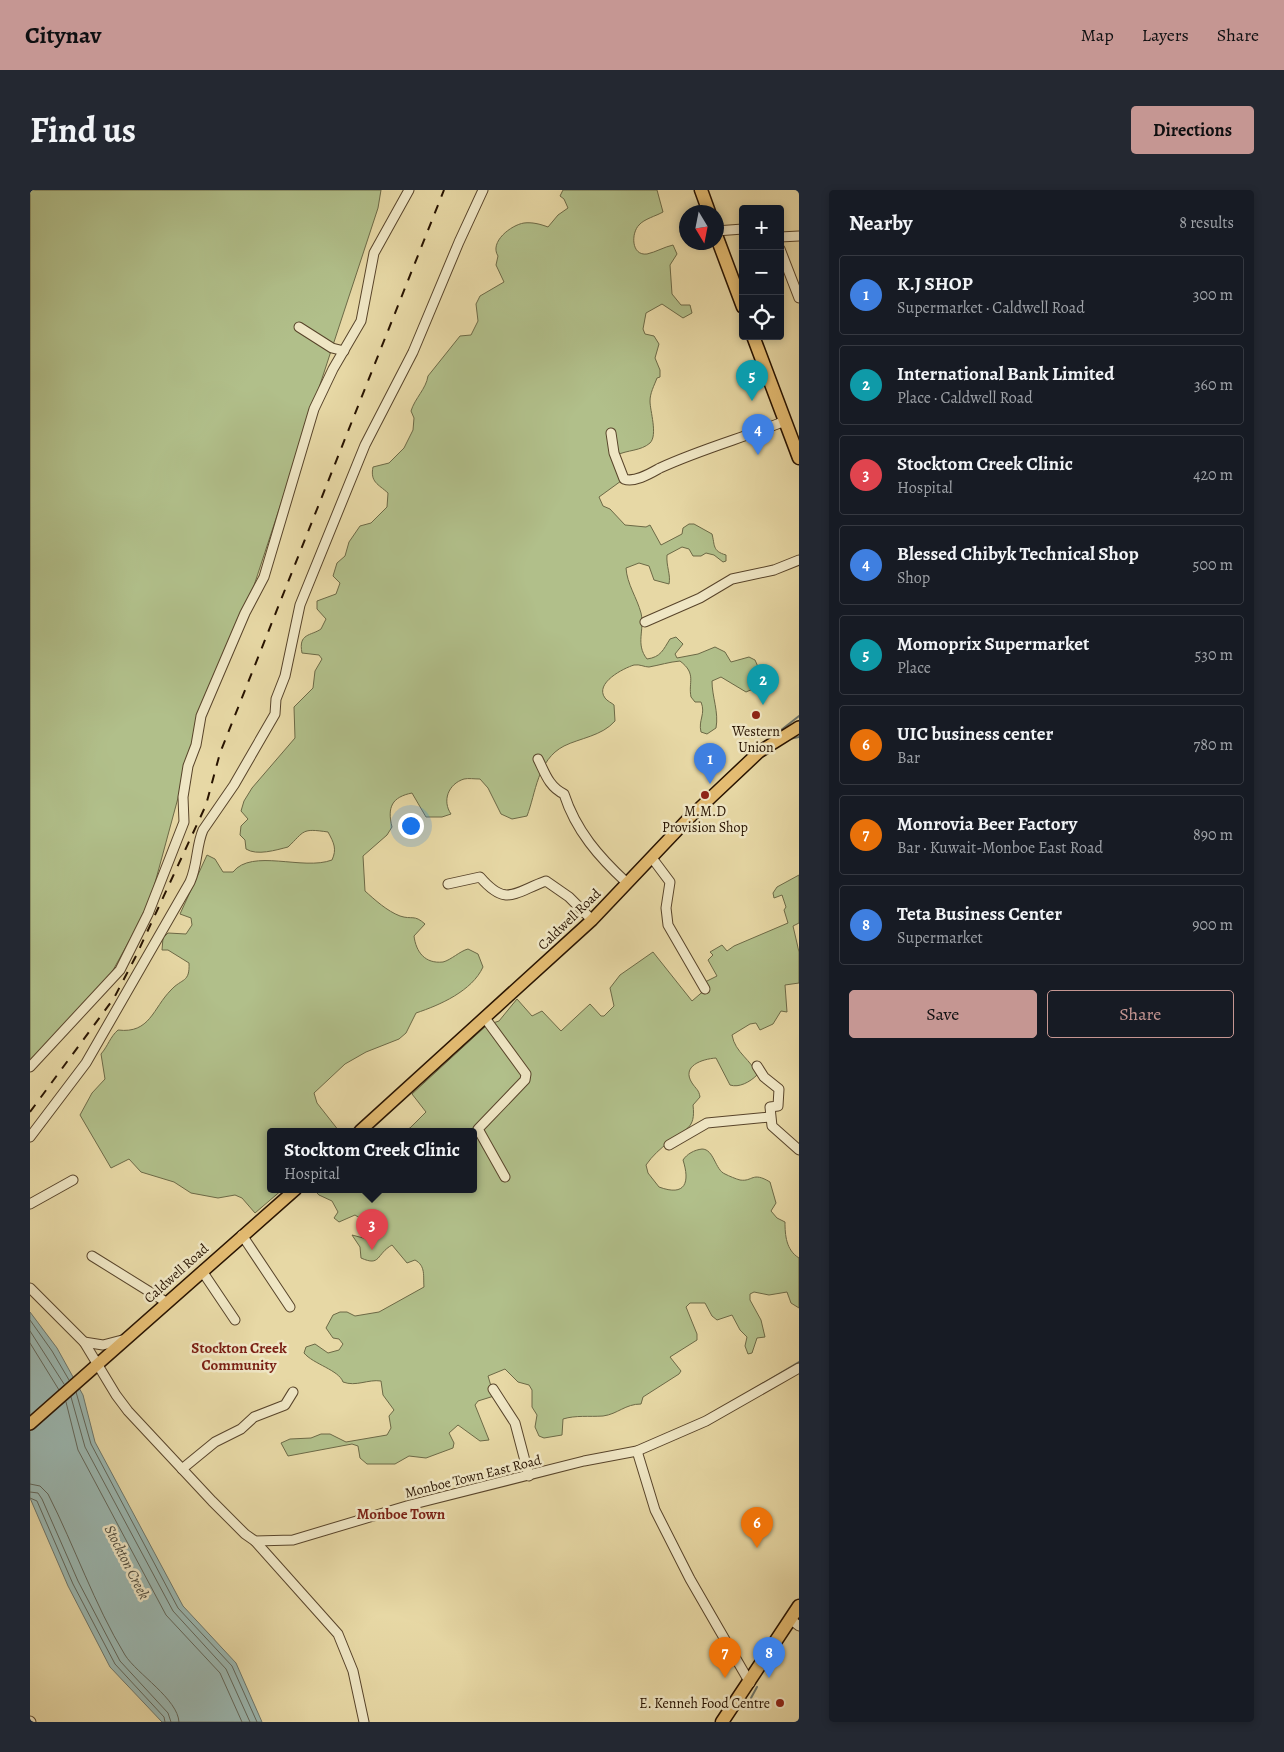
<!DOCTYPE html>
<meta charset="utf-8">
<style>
body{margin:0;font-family:Alegreya,serif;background:#242831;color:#f1f3f6}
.controls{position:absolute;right:15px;top:15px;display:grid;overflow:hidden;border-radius:5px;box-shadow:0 2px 8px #0003}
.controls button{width:45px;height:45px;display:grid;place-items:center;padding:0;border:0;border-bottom:1px solid #363941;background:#171b24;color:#f1f3f6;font:25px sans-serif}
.compass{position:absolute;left:649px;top:15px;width:45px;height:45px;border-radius:50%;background:#171b24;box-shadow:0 2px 8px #0003;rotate:170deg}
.you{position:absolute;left:380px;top:635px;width:18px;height:18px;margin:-12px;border:4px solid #fff;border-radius:50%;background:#1a73e8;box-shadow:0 0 0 8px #1a73e833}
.badge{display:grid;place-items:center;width:32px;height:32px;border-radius:50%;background:#c59692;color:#fff;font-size:16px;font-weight:700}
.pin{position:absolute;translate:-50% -41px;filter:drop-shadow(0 1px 2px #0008)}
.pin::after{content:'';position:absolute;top:26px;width:18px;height:15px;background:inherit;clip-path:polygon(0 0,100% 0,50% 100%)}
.popup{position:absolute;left:237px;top:938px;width:210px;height:65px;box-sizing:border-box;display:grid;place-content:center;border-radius:5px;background:#171b24;filter:drop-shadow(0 1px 4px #0005);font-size:16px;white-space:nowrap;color:#9ea1a6}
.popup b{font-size:19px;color:#f1f3f6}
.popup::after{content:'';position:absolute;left:50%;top:100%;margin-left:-10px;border:10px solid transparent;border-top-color:#171b24}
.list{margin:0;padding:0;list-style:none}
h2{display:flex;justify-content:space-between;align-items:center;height:65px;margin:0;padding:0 20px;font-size:21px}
h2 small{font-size:16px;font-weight:400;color:#9ea1a6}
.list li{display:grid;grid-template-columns:32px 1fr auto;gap:15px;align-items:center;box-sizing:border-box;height:80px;margin:0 10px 10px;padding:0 10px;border:1px solid #363941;border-radius:5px}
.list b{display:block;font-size:19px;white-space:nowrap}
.list p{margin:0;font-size:16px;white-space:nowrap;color:#9ea1a6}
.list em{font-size:16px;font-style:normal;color:#9ea1a6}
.actions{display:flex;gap:10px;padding:15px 20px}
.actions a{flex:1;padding:11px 0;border:1px solid #c59692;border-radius:5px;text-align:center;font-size:18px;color:#c59692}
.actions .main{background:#c59692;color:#111}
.icon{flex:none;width:28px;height:28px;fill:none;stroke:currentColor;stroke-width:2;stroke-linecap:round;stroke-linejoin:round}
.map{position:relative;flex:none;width:769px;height:1532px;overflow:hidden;border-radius:5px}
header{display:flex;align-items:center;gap:30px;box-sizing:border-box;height:70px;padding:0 25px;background:#c59692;color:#111}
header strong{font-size:24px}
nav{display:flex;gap:28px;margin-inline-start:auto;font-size:18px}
.intro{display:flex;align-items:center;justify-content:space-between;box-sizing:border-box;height:120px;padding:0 30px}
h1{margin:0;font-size:35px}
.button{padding:12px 22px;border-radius:5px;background:#c59692;color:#111;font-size:18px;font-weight:700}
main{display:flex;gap:30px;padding:0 30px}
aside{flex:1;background:#171b24;border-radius:5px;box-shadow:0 2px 8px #0003}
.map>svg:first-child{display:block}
.green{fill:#b1bf8a;stroke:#6c6946}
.water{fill:#9bb8b2;stroke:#6d766b}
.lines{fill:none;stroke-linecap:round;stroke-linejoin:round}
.shore{stroke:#62665a;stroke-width:1}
.stream{stroke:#6d766b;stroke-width:2}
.minor-casing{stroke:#58442a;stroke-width:11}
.major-casing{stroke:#281301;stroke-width:14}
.highway-casing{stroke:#281301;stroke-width:15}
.minor{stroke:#efe6c4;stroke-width:9}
.major{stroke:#e4bc72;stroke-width:11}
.highway{stroke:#e4bc72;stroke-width:12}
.rail{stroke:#281301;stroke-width:2;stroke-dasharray:9 9;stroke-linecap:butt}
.poi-dot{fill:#8f2418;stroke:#efe6c4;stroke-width:2}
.labels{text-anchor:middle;stroke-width:5;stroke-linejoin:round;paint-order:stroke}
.poi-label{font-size:14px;fill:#281301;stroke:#efe6c4}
.street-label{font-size:14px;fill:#281301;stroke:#efe6c4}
.neighbourhood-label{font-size:15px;font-weight:bold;fill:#7a1f14;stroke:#efe6c4}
.water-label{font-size:15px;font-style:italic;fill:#504d3f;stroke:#efe6c4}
</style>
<header>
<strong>Citynav</strong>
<nav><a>Map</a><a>Layers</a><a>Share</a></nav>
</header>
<div class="intro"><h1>Find us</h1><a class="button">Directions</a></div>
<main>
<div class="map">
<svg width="769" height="1532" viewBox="0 0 769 1532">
<rect width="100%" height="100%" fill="#e7d8a5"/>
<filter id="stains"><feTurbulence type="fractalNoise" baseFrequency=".004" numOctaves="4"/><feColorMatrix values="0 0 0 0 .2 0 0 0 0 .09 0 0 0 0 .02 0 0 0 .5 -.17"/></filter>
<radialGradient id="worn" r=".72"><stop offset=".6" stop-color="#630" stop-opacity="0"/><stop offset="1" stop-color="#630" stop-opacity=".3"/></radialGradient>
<g class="green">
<polygon points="0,0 351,0 348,18 215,423 174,512 119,715 71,802 0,871"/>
<path d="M533 0H627L633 22C626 26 614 29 609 35 601 43 601 66 617 64 626 62 634 57 643 55L647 64 640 75 642 104 651 115H660L662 123 653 128 632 114 616 123 613 139 615 144 624 146 629 154 625 168 630 180V187L627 188C624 196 620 203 620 211 620 221 628 245 620 253 611 261 597 260 587 265L591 291 569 307 573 316 580 319 595 335 616 337 620 335 631 355 652 344 653 338 659 334H664L682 344C685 355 682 361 696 365V371L693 372 684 365 676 363 671 366H663L659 359 652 357 637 365C636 376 641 385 639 394L624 390 619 376 609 373 596 378C597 394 607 408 611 423 615 440 605 454 617 469 631 467 633 460 640 449L646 447 653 454 645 464 647 468 668 464 685 457 695 462 701 472 719 467 725 470 733 488 730 496 716 502 691 487 682 491C682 507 689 522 686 538L677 544 671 542C668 530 676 524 671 512H665L661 507C658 492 667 484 650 471 639 472 630 475 619 477 614 477 610 474 604 475 594 478 564 493 575 508 577 511 582 513 584 515L585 531C572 546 550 548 534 556 507 570 506 603 497 626L482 629 471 624 458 598 450 589C445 589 438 588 434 589 418 594 412 611 421 624L412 627H396L382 603C362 607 357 617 362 637L357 645 333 666 335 701C345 710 357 721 370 726 382 730 384 724 395 734L384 746C386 762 395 774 413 772 421 770 430 761 438 759L448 764 453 777C442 801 410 815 386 823L376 843 369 849 336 862 315 874 284 903 287 913 309 941H241V999H253L225 1023 212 1008 205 1005 188 1008 161 1003 144 992 111 982 99 969 81 978 50 925 62 903 75 889 71 864C78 856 80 847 88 840 120 844 123 818 141 800 152 788 160 793 159 773L138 760H132L133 748 138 743 156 744 162 735 161 728 150 724 177 665 185 669 193 682H203C222 658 273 681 302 670 307 659 304 653 298 642 271 638 275 641 258 657 246 660 227 666 216 659L215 650 210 645 211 636 218 629 211 621 214 611 222 598 265 548 264 517 283 498 285 481 292 469 289 465 272 463C268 443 281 446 291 439L296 429 287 419V411L306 404 310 393 303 386 307 373 315 366 319 352 330 336 341 333 357 317 358 303C348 294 340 292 343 277L359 273 374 258 383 240 384 228 381 221C385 208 396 199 398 186L430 146 441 145 448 131 446 114 450 106 474 92 466 75 468 66C459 52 481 35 494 33 502 32 510 34 518 37L528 25 538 18 534 9 530 6Z"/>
<path d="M769 685V733L763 736 769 762V793L755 795 757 822 751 821 743 834 730 840 726 833 720 834 702 845C705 863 722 870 727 885 720 892 709 898 700 895L686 868C672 869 651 876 662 893 666 899 669 900 670 907L663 915C666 940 655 938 639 952 631 958 622 966 616 975L618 983 629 997C656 1007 660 992 653 970 657 964 664 960 672 959 684 959 685 980 695 984 699 986 706 989 710 990 723 992 722 981 740 992L746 1013 741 1021 747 1028 755 1032C755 1045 756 1060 769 1068V1118L761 1113 757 1102 739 1105 724 1102 720 1104V1110L731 1130 735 1147 727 1148 722 1163 718 1164 715 1156 717 1147 710 1140 702 1125 687 1130 682 1126 675 1113H660L656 1117 667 1144V1150L640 1167 651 1181 649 1184 613 1207 611 1214C595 1214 588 1224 573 1226 559 1227 546 1225 533 1229L532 1245 514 1248 509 1246 505 1237 507 1225 502 1217V1200L499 1195 488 1192 475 1179 458 1186 464 1206 448 1211 445 1215 459 1250 450 1251 428 1235 419 1243 424 1253 423 1258 396 1268 379 1266 365 1274H337L330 1268 328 1256 322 1254 258 1266 251 1253 260 1249 281 1248 291 1244H300L316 1252 357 1245 361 1238 359 1226 364 1220 353 1205 351 1191C338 1189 326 1197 313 1192 309 1180 283 1174 274 1163L276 1157 285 1154 298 1163 309 1160 313 1154 309 1149 303 1148 296 1138 303 1125 310 1122H317L325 1126 349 1122 394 1097C393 1086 396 1076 385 1070L377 1073 362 1055C346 1064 351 1077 331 1068L330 1057 322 1045 337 1049 342 1047 347 1039 325 1025 309 1032 304 1028 308 1022 302 1011 289 1005 283 999H443V941H372L380 938 396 922 382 904 457 835 469 831 487 809 502 826 512 821 531 841 560 814 571 826H574L584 816 580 798 590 785 623 762 662 811 677 798 675 792 687 786 678 770 683 765 680 762 692 755 697 761 704 756 758 733 754 720 756 717 752 705 744 708 743 703 747 697Z"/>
</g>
<polygon class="water" points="0,1122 27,1158 53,1205 65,1252 153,1416 206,1473 232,1532 132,1532 80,1477 38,1396 0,1308"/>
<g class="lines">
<g class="shore">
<polyline points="0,1130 22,1161 39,1190"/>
<polyline points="0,1141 34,1194"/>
<polyline points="0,1153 29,1200"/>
<polyline points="46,1202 61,1254 148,1418 202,1476 227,1532"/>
<polyline points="41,1207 55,1257 143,1421 196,1479 220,1532"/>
<polyline points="36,1212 48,1260 136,1425 190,1483 212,1532"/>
<path d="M0 1294 10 1296 18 1304C45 1357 64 1414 95 1465 107 1484 148 1509 149 1532"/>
<polyline points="0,1302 8,1303 12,1309 48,1391 90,1471 138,1523 141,1532"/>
<polyline points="0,1308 7,1311 43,1394 85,1474 134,1527 135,1532"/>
</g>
<g class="stream">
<polyline points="741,548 769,526"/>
<polyline points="759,549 769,547"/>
<polyline points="728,570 736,564"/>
<polyline points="719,1202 769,1172"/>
<polyline points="721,1508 727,1497"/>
</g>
<defs>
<g id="minor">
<polyline points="686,41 713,39"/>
<polyline points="750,47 769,46"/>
<polyline points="750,59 769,108"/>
<polyline points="269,137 302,158 314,161"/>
<path d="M581 243 584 263 594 289C605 293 621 283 630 278 671 259 713 248 755 231"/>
<polyline points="615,432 670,408 702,389 744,380 769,370"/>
<path d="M508 569C515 583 519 597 534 604 546 641 569 667 597 693"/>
<polyline points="622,668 640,692 636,718 638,735 675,799"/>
<path d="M418 694 450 687C476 717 483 703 516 691L539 707 562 730"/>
<polyline points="455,828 496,884 495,890 448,939 475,987"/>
<polyline points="727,876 734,887 749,899 748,916 740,917 742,936 769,960"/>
<polyline points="0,877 90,780 118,724 154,632 153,607 158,576 166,555 171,526 215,423 234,387 284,219 303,179 331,131 344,63 379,0"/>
<path d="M0 947 56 873 160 692C168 674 166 656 173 640L204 595 245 524 246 509 255 486 270 415 335 255 383 162 429 52 453 0"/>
<polyline points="639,955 677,933 740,927"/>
<polyline points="0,1014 43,990"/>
<polyline points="212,1045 260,1117"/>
<polyline points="62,1066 136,1112"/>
<polyline points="172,1081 205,1130"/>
<polyline points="0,1098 54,1152 86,1205 98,1221 182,1311 215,1344 225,1351 263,1350 380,1315 554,1271 607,1261 676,1231 769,1178"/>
<polyline points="54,1152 73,1155 92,1150"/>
<polyline points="463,1199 485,1233 499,1286"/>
<polyline points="607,1261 625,1320 660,1389 720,1493"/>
<polyline points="152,1279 185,1252 211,1239 224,1227 255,1215 263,1202"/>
<polyline points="225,1351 308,1444 323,1481 334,1532"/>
<polyline points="760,1429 769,1436"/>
<polyline points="0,1531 1,1532"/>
</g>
<g id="major">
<polyline points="330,941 562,730 657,630 729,562 769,537"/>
<polyline points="0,1234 266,999"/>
</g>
<g id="highway">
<polyline points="671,0 679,22"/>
<polyline points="686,45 713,117"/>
<polyline points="723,146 769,268"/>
<polyline points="692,1532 769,1416"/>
</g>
</defs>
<use href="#minor" class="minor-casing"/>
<use href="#major" class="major-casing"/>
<use href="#highway" class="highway-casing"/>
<use href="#minor" class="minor"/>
<use href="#major" class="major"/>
<use href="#highway" class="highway"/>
<polyline class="rail" points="0,922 84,808 106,766 176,615 190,563 414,0"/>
</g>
<g class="poi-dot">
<circle cx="726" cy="525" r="5"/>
<circle cx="675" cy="605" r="5"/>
<circle cx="750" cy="1513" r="5"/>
</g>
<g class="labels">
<g class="poi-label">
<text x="726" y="546">Western<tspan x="726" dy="16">Union</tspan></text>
<text x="675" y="626">M.M.D<tspan x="675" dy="16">Provision Shop</tspan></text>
<text x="740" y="1518" text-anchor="end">E. Kenneh Food Centre</text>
</g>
<g class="street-label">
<text transform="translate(539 729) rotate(-44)" y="5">Caldwell Road</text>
<text transform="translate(146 1083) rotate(-42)" y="5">Caldwell Road</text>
<text transform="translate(443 1286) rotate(-14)" y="5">Monboe Town East Road</text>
</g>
<g class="neighbourhood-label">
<text x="209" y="1163">Stockton Creek<tspan x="209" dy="17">Community</tspan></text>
<text x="371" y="1329">Monboe Town</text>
</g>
<g class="water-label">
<text transform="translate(97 1372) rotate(63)" y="5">Stockton Creek</text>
</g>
</g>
<rect width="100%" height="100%" filter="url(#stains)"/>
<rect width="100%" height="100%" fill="url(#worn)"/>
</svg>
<div class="controls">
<button>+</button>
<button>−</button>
<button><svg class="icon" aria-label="locate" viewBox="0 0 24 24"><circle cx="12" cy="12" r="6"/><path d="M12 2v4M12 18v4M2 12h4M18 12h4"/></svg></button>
</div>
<svg class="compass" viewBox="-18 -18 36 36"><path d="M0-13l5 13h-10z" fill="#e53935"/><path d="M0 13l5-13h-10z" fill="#9ea1a6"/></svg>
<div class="you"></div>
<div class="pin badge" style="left:680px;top:594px;background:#3f7fe0">1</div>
<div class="pin badge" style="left:733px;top:515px;background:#0f9aa8">2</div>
<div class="pin badge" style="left:342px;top:1060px;background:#e0444e">3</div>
<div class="popup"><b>Stocktom Creek Clinic</b>Hospital</div>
<div class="pin badge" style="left:728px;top:265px;background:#3f7fe0">4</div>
<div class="pin badge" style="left:722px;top:211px;background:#0f9aa8">5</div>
<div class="pin badge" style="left:727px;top:1358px;background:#e8710a">6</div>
<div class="pin badge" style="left:695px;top:1488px;background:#e8710a">7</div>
<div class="pin badge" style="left:739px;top:1488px;background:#3f7fe0">8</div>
</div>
<aside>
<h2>Nearby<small>8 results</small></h2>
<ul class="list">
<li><span class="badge" style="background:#3f7fe0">1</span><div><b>K.J SHOP</b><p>Supermarket · Caldwell Road</p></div><em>300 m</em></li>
<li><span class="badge" style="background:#0f9aa8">2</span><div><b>International Bank Limited</b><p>Place · Caldwell Road</p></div><em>360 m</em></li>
<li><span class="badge" style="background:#e0444e">3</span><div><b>Stocktom Creek Clinic</b><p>Hospital</p></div><em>420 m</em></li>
<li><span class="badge" style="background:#3f7fe0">4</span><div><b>Blessed Chibyk Technical Shop</b><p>Shop</p></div><em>500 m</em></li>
<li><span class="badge" style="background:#0f9aa8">5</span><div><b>Momoprix Supermarket</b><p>Place</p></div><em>530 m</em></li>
<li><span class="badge" style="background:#e8710a">6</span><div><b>UIC business center</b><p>Bar</p></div><em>780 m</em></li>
<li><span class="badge" style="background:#e8710a">7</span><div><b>Monrovia Beer Factory</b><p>Bar · Kuwait-Monboe East Road</p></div><em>890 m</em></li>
<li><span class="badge" style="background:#3f7fe0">8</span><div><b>Teta Business Center</b><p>Supermarket</p></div><em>900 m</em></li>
</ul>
<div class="actions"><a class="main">Save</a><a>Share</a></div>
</aside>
</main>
